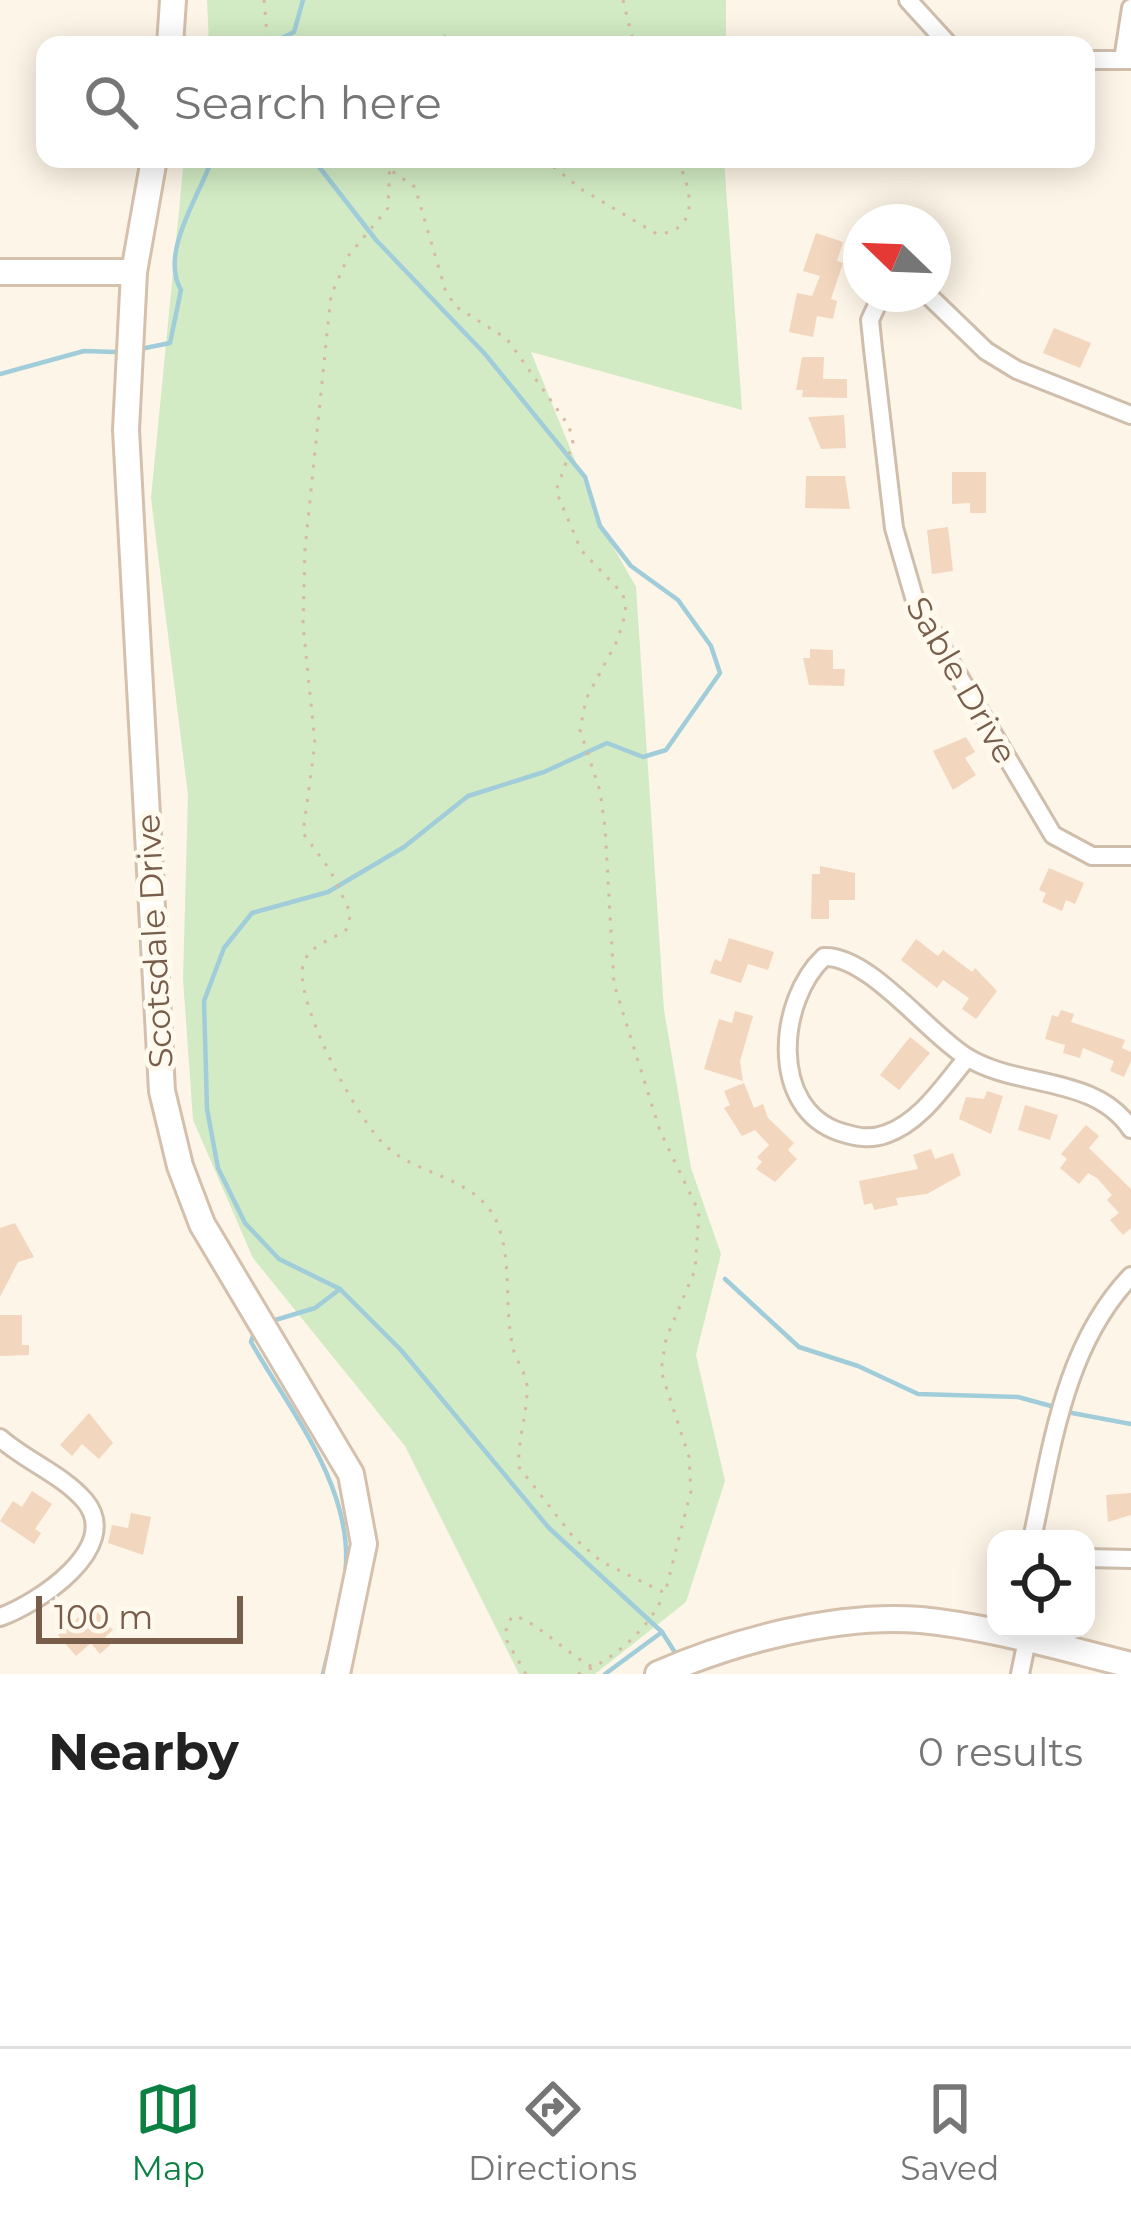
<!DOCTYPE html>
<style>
body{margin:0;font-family:Montserrat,sans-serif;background:#f6f6f6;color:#222}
.controls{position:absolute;right:36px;bottom:36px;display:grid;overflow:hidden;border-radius:24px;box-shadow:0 6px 30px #0003}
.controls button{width:108px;height:108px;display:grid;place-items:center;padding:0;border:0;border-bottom:3px solid #e0e0e0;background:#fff;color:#222;font:60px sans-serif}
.compass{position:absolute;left:843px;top:204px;width:108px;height:108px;border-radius:50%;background:#fff;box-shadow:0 6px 30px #0003;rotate:293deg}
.scale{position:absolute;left:36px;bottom:30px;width:207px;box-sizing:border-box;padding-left:12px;border:6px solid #775d4a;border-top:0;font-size:33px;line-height:42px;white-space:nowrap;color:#775d4a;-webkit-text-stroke:9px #fff9ee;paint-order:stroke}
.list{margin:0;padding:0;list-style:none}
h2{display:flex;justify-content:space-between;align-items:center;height:156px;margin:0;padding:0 48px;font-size:51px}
h2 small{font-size:39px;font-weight:400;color:#767676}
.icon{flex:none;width:66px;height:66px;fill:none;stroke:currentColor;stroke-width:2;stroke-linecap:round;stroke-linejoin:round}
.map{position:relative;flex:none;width:1131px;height:1674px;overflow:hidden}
.search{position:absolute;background:#fff;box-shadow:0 6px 30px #0003;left:36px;right:36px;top:36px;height:132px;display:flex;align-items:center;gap:30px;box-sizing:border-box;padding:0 42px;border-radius:24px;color:#767676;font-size:45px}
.sheet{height:372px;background:#fff}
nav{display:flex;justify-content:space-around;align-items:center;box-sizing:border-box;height:168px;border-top:3px solid #e0e0e0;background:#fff;font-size:33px;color:#767676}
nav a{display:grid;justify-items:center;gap:6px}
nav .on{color:#0b8043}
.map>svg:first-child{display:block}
.green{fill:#d2ebc4}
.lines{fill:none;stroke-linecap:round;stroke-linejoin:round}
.stream{stroke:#a0cdd9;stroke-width:4.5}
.building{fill:#f3d6be}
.street-casing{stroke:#cfbeac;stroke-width:22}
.secondary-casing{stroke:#d4c0ac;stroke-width:30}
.path{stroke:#d8b9a0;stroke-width:3;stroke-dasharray:3 9;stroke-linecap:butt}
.street{stroke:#fff;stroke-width:16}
.secondary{stroke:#fff;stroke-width:24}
.labels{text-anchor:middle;stroke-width:10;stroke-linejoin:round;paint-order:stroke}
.street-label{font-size:33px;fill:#775d4a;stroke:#fff9ee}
</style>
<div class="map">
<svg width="1131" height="1674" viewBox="0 0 1131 1674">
<rect width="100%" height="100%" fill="#fdf5e7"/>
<g class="green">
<polygon points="207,0 726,0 726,45 209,45"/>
<polygon points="184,159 724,159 742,410 531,352 603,529 636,587 664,1010 691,1168 721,1254 696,1355 725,1481 686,1602 595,1674 519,1674 405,1446 253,1258 193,1120 183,979 188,795 151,498"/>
</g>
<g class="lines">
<g class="stream">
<polyline points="268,45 294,32 303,0"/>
<polyline points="313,159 376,240 485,354 585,477 600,526 631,566 678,600 711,646 720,673 666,750 643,757 607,743 544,772 468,796 404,847 328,892 252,913 224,948 204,1001 207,1109 218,1168 245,1223 279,1259 340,1289 401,1350 549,1528 662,1632 676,1654"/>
<path d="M140 349 170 343 181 290C159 253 200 195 212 159"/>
<polyline points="0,374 84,351 115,352"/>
<polyline points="725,1279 799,1347 858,1366 918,1394 1018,1397 1051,1406"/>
<polyline points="272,1321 315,1308 340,1289"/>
<path d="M253 1336 251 1342C289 1409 350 1483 346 1564 344 1600 331 1639 323 1674"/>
<polyline points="1072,1413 1131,1424"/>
<polyline points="605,1674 662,1632"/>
</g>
</g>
<g class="building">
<polygon points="816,233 843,242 837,261 843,263 831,299 837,301 833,319 817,316 813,337 789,332 797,293 812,296 820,276 803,271"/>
<polygon points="1054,328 1091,343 1080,368 1043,353"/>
<polygon points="802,357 824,357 823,379 847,379 847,398 802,397 803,390 796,390"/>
<polygon points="844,415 846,448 821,449 808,417"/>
<polygon points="952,472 986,472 986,513 970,513 970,503 952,504"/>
<polygon points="806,476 845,476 850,509 805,508"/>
<polygon points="948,527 953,571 932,574 927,530"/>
<polygon points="810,649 833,650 833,669 845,669 844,686 809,685 803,658 810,658"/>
<polygon points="966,737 975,752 965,758 976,775 953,790 933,751"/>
<polygon points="820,866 855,873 855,900 829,900 829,919 811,919 812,874 820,874"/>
<polygon points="1049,868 1084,883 1075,904 1066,900 1062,911 1042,902 1046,893 1039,890"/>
<polygon points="729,938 774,952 768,970 748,964 741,983 710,973 715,959 721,962"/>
<polygon points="916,939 938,956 943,950 972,972 975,968 997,991 976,1019 962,1009 969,998 943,980 937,988 901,960"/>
<polygon points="1061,1010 1074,1014 1071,1022 1125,1040 1122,1048 1131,1052 1131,1061 1124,1077 1110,1071 1114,1061 1083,1048 1080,1058 1063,1053 1065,1045 1045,1039 1052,1015 1058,1017"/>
<polygon points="735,1011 753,1016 740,1061 743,1081 704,1069 719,1019 732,1023"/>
<polygon points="910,1037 930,1053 899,1090 880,1075"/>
<polygon points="744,1083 754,1108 763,1104 768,1118 794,1143 788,1150 797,1159 775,1182 756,1169 762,1162 757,1157 769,1145 755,1130 742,1136 724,1108 730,1105 724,1091"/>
<polygon points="987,1091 1003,1096 991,1134 959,1119 966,1097 984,1099"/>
<polygon points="1025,1105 1058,1115 1050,1140 1018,1130"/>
<polygon points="1086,1125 1099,1136 1089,1148 1131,1189 1131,1228 1123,1235 1110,1220 1119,1213 1107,1200 1112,1195 1097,1178 1088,1173 1079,1184 1060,1168 1067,1159 1061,1154"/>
<polygon points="931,1149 935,1159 953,1153 961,1175 927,1194 896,1198 898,1205 874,1210 872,1203 864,1205 859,1181 918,1169 913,1155"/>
<polygon points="15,1223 34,1257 18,1262 0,1297 0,1228"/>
<polygon points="0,1315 22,1315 22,1345 29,1345 29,1355 0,1356"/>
<polygon points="89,1413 113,1443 99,1459 82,1444 72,1456 60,1445"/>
<polygon points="32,1491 52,1504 35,1529 41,1533 34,1544 0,1521 13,1501 22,1507"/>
<polygon points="1131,1493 1131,1515 1108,1522 1106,1495"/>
<polygon points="131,1513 151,1517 143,1555 108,1543 112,1525 128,1528"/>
<polygon points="92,1606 113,1630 105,1637 111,1644 100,1654 91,1643 76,1656 58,1635"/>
</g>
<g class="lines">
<defs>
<g id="street">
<polyline points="908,0 949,45"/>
<polyline points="1086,60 1130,60"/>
<polyline points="1123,60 1131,8"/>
<polyline points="882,294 870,320 873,349 894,528 916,604 1053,835 1092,856 1131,856"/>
<polyline points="927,294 986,351 1017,370 1131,415"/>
<path d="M967 1058C944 1085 921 1122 886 1134 870 1140 856 1137 840 1132 768 1108 778 1000 824 957 868 955 927 1032 965 1056 1016 1089 1094 1074 1131 1129"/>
<path d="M0 1438C26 1461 63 1475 85 1501 124 1548 35 1605 0 1617"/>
<path d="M1032 1539C1052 1447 1064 1346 1131 1276"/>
<polyline points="1086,1558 1131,1559"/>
<polyline points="1020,1674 1027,1640"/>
</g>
<g id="secondary">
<polyline points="170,45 173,0"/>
<polyline points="154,159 134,272 126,430 162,1091 180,1166 202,1224 351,1474 364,1544 337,1674"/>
<polyline points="0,272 134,272"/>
<path d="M658 1674C734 1641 837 1613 921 1620 992 1627 1062 1648 1131 1665"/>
</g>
</defs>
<use href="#street" class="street-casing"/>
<use href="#secondary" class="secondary-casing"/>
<g class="path">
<polyline points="264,0 268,45"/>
<polyline points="623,0 634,45"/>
<polyline points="434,45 448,34 465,45"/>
<path d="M347 159 386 167 415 187 445 289 455 306 507 339 569 426 573 443 556 491 581 550 623 594 626 612 617 641 586 699 580 730 600 791 605 827 614 984 660 1131 699 1212 695 1270 666 1339 661 1371 689 1457 691 1491 665 1593 602 1562 574 1538 519 1467C517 1439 528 1414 527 1386 526 1374 518 1363 514 1352 503 1310 513 1265 498 1225 480 1178 422 1177 388 1148 360 1126 290 996 304 962 310 945 332 940 346 930L351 914 330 870 303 833 315 743 303 625 305 549 331 295 349 255 388 208 390 159"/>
<path d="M544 159 581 189 657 234C702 231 691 188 677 159"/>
<path d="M526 1674 507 1641 506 1625 513 1616C536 1620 568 1656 595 1668"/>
<path d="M578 1674C612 1661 648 1630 663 1596"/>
</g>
<use href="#street" class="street"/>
<use href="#secondary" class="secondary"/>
</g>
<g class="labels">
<g class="street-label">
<text transform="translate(962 680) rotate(60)" y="12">Sable Drive</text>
<text transform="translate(154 941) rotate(-93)" y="12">Scotsdale Drive</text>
</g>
</g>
</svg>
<div class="controls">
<button><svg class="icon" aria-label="locate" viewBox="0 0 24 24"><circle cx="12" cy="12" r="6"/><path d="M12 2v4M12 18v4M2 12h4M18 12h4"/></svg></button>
</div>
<svg class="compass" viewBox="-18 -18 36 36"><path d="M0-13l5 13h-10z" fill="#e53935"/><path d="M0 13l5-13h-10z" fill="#767676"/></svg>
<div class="scale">100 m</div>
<div class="search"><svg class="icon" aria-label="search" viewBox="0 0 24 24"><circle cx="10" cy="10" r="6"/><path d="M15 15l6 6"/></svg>Search here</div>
</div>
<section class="sheet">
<h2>Nearby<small>0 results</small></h2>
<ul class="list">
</ul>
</section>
<nav>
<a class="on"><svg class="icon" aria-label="map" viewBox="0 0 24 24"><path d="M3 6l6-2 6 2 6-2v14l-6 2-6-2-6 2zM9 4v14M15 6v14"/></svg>Map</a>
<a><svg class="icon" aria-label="directions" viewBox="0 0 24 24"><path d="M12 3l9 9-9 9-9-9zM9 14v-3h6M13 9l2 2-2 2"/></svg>Directions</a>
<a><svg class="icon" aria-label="saved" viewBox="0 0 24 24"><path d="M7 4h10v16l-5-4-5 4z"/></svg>Saved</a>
</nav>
